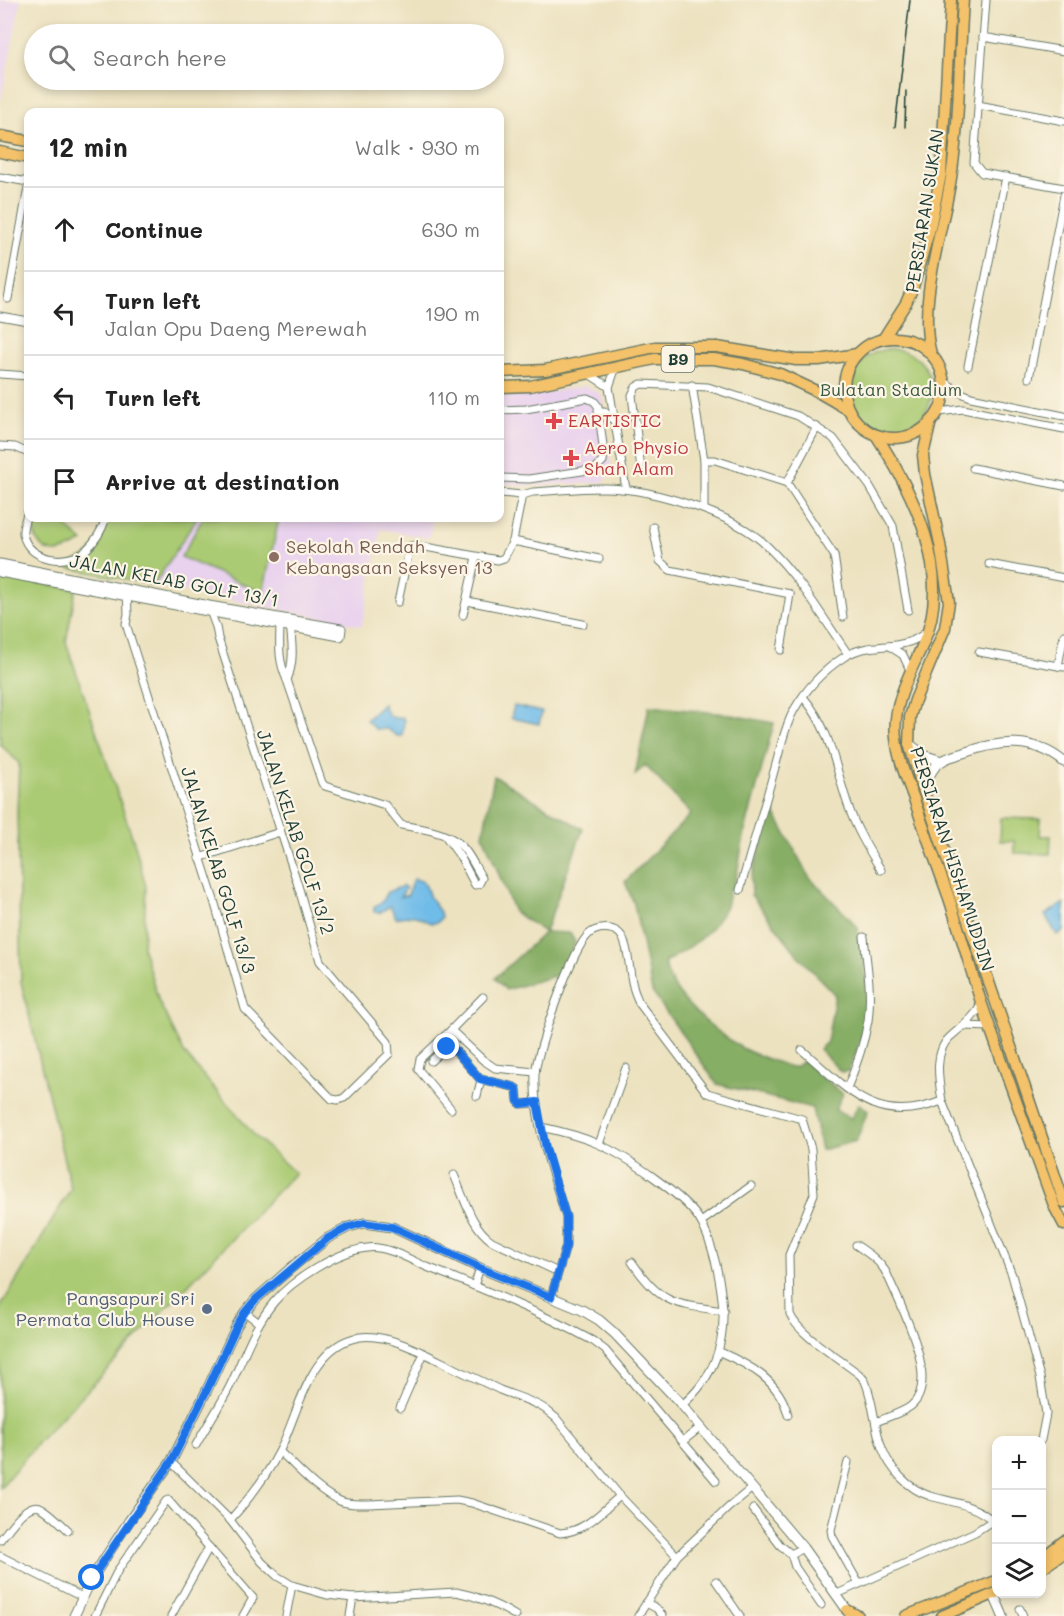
<!DOCTYPE html>
<meta charset="utf-8">
<style>
body{margin:0;font-family:Mali,sans-serif;background:#f6f6f6;color:#222}
.controls{position:absolute;right:18px;bottom:18px;display:grid;overflow:hidden;border-radius:12px;box-shadow:0 3px 9px #0003}
.controls button{width:54px;height:54px;display:grid;place-items:center;padding:0;border:0;border-bottom:2px solid #e0e0e0;background:#fff;color:#222;font:30px sans-serif}
.stop{position:absolute;width:18px;height:18px;margin:-14px;border:4px solid #1a73e8;border-radius:50%;background:#fff}
.stop.end{background:#1a73e8;border-color:#fff;box-shadow:0 2px 6px #0008}
.list{margin:0;padding:0;list-style:none}
h2{display:flex;justify-content:space-between;align-items:center;height:78px;margin:0;padding:0 24px;font-size:26px}
h2 small{font-size:20px;font-weight:400;color:#767676}
.list li{display:grid;grid-template-columns:39px 1fr auto;gap:18px;align-items:center;box-sizing:border-box;height:84px;padding:0 24px;border-top:2px solid #e0e0e0}
.list b{display:block;font-size:22px;white-space:nowrap}
.list p{margin:0;font-size:20px;white-space:nowrap;color:#767676}
.list em{font-size:20px;font-style:normal;color:#767676}
.icon{flex:none;width:33px;height:33px;fill:none;stroke:currentColor;stroke-width:2;stroke-linecap:round;stroke-linejoin:round}
.map{position:relative;flex:none;width:1064px;height:1616px;overflow:hidden}
.search{position:absolute;background:#fff;box-shadow:0 3px 9px #0003;left:24px;top:24px;width:480px;height:66px;display:flex;align-items:center;gap:15px;box-sizing:border-box;padding:0 21px;border-radius:33px;color:#767676;font-size:22px}
.panel{position:absolute;background:#fff;box-shadow:0 3px 9px #0003;left:24px;top:108px;width:480px;height:414px;border-radius:12px}
.map>svg:first-child{display:block}
.built{fill:#e9d2ee}
.green{fill:#aaca73;stroke:#648454;stroke-width:1.5}
.forest{fill:#87ae65;stroke:#53764c;stroke-width:1.5}
.water{fill:#70bce9;stroke:#487c8e;stroke-width:1.5}
.lines{fill:none;stroke-linecap:round;stroke-linejoin:round}
.minor-casing{stroke:#677765;stroke-width:9}
.tertiary-casing{stroke:#677765;stroke-width:11}
.primary-casing{stroke:#677765;stroke-width:13}
.minor{stroke:#fff;stroke-width:7}
.tertiary{stroke:#fff;stroke-width:9}
.primary{stroke:#f3c26a;stroke-width:10}
.tram{stroke:#1f3d34;stroke-width:1.5}
.route{stroke:#1a73e8;stroke-width:8}
.health-dot{fill:#e0444e;stroke:#fcf5e5;stroke-width:2}
.education-dot{fill:#8d6e63;stroke:#fcf5e5;stroke-width:2}
.service-dot{fill:#5c6f8a;stroke:#fcf5e5;stroke-width:2}
.labels{text-anchor:middle;stroke-width:4.5;stroke-linejoin:round;paint-order:stroke}
.shield{fill:#fcf5e5;stroke:#617469;stroke-width:1.5}
.shield-label{font-size:16px;font-weight:bold;fill:#1f3d34}
.street-label{font-size:18px;fill:#1f3d34;stroke:#fcf5e5}
.park-label{font-size:18px;fill:#3b5941;stroke:#fcf5e5}
.health-label{font-size:18px;fill:#be3a42;stroke:#fcf5e5;text-anchor:start}
.education-label{font-size:18px;fill:#785e54;stroke:#fcf5e5;text-anchor:start}
.service-label{font-size:18px;fill:#4e5e75;stroke:#fcf5e5;text-anchor:end}
</style>
<div class="map">
<svg width="1064" height="1616" viewBox="0 0 1064 1616">
<rect width="100%" height="100%" fill="#fcf5e5"/>
<filter id="ink" filterUnits="userSpaceOnUse"><feTurbulence type="fractalNoise" baseFrequency=".0167" numOctaves="2"/><feDisplacementMap in="SourceGraphic" scale="12" xChannelSelector="R" yChannelSelector="G"/><feConvolveMatrix kernelMatrix="1 2 1 2 8 2 1 2 1" color-interpolation-filters="sRGB"/></filter>
<filter id="wash" filterUnits="userSpaceOnUse"><feTurbulence type="fractalNoise" baseFrequency=".008" numOctaves="4" result="noise"/><feDisplacementMap in="SourceGraphic" scale="24" xChannelSelector="R" yChannelSelector="G"/><feGaussianBlur stdDeviation="1.35" result="paint"/><feColorMatrix in="noise" values="0 0 0 0 0 0 0 0 0 0 0 0 0 0 0 0 0 1.4 0 .05"/><feComposite in="paint" operator="in"/></filter>
<g filter="url(#wash)">
<rect width="100%" height="100%" fill="#ece2c0"/>
<g class="built">
<polygon points="0,0 21,0 0,105"/>
<polygon points="586,386 602,395 612,471 604,482 528,486 500,483 500,396 534,395"/>
<polygon points="197,518 433,518 429,538 381,529 362,626 154,585"/>
</g>
<g class="green">
<circle cx="891" cy="390" r="41"/>
<path d="M35 518C60 518 65 525 83 542 75 546 66 552 56 552 37 552 32 533 35 518Z"/>
<path d="M108 518H197L154 585 58 566C93 559 97 550 108 518Z"/>
<polygon points="203,518 279,518 263,593 181,557"/>
<polygon points="0,577 76,589 66,642 136,848 146,887 143,949 159,1002 185,1054 254,1135 295,1173 40,1440 0,1488 0,1308 71,1189 21,982 17,812 19,763 0,744"/>
<polygon points="1001,818 1041,819 1040,836 1051,836 1050,854 1014,853 1014,841 1000,841"/>
</g>
<g class="forest">
<path d="M649 706 727 714 774 723 745 831 734 889H729C728 895 728 902 725 908 713 932 688 950 665 962 668 995 715 1031 742 1048 756 1056 775 1061 790 1067H795L803 1061 843 1094 835 1110 851 1118 859 1104 868 1111 856 1141 821 1150 812 1108 717 1084 652 992 634 904 625 882 691 814 645 765 635 775Z"/>
<polygon points="494,776 583,829 545,932 570,933 575,942 562,974 506,990 495,978 545,932 514,912 483,835"/>
<path d="M772 808 809 877 858 927 859 942H862C864 965 869 990 866 1013 864 1033 856 1052 849 1071L841 1072 819 1049 827 1042 835 995 800 958 751 895 752 893 751 879Z"/>
</g>
<g class="water">
<path d="M383 704C386 714 392 720 403 718L404 721 402 736H397L387 729H375L366 720Z"/>
<polygon points="514,706 542,712 539,724 511,718"/>
<path d="M414 879 422 881 426 886 430 898 440 912 441 917 438 922C428 925 427 920 418 917 412 914 403 917 396 918L390 906 379 913 374 912V907L383 901 387 892 403 886 406 888 400 897 408 895 411 884Z"/>
<polygon points="1064,903 1064,931 1057,935 1045,915"/>
</g>
</g>
<g filter="url(#ink)">
<g class="lines">
<defs>
<g id="minor">
<polyline points="986,0 974,163 982,173 1064,188"/>
<polyline points="983,37 1064,51"/>
<polyline points="978,105 1064,121"/>
<polyline points="0,177 28,182"/>
<polyline points="8,299 28,187"/>
<polyline points="0,316 28,321"/>
<polyline points="968,366 1006,177"/>
<polyline points="616,367 609,387 626,489"/>
<polyline points="0,374 28,376"/>
<polyline points="589,374 609,387"/>
<polyline points="1029,378 1064,195"/>
<polyline points="943,380 957,391 971,397 1064,416"/>
<polyline points="692,385 704,460 704,509"/>
<polyline points="500,410 526,409 587,398 594,401 598,406 604,454 603,461 595,469 529,479 500,478"/>
<polyline points="598,411 604,411 615,422"/>
<polyline points="939,412 963,409 1064,429"/>
<polyline points="0,446 15,447 28,453"/>
<polyline points="704,460 715,460 787,483 834,555 843,617"/>
<polyline points="973,468 1064,486"/>
<polyline points="641,469 632,395 636,387 641,384 708,387 798,416 833,438 869,485 893,526 908,610"/>
<polyline points="787,483 817,427"/>
<path d="M500 493 522 495 533 492C557 491 582 487 607 488 652 489 736 514 768 547 800 578 823 618 848 654"/>
<path d="M28 511C26 518 22 527 23 534 28 562 69 566 86 550 96 541 102 530 106 518"/>
<polyline points="653,527 660,561 670,570 790,594"/>
<polyline points="513,541 599,559"/>
<polyline points="989,564 1064,578"/>
<polyline points="127,591 128,614 126,624 213,897 245,1009 332,1099 338,1100 344,1098 389,1054 388,1042 320,961 297,882 218,638 216,627 209,608"/>
<polyline points="467,601 583,624"/>
<polyline points="398,602 410,546 414,545 498,560 504,558 513,541 522,495"/>
<polyline points="463,615 476,557"/>
<path d="M280 620C280 644 277 658 287 680L322 783 325 786 385 805 401 825C419 828 442 831 457 842 468 850 475 867 482 878L479 884 475 885 461 858 446 837"/>
<polyline points="889,646 903,655 910,670"/>
<polyline points="781,650 790,594"/>
<polyline points="979,652 1064,667"/>
<polyline points="1058,666 1064,635"/>
<path d="M287 680C295 660 292 644 290 623"/>
<path d="M804 698C832 731 835 769 849 808 857 831 869 850 881 870"/>
<polyline points="199,858 280,832"/>
<path d="M740 890C751 850 763 811 774 771 780 751 784 728 794 710 806 689 824 670 844 657 869 640 902 653 925 633"/>
<path d="M982 1003C974 1019 962 1026 950 1037 933 1052 939 1082 942 1101L1012 1275 1040 1377 1046 1414 1041 1440"/>
<polyline points="964,1026 991,1027"/>
<polyline points="451,1030 483,997"/>
<path d="M802 1050C849 1090 875 1127 942 1101"/>
<polyline points="431,1061 447,1046 452,1047 480,1079 514,1087 517,1089 518,1101 521,1104 537,1103"/>
<path d="M847 1088C856 1067 864 1044 868 1021 872 993 867 965 864 937"/>
<polyline points="477,1096 481,1080"/>
<polyline points="451,1109 418,1069 420,1059 451,1030 483,1060 495,1068 535,1072"/>
<path d="M541 1127C560 1131 580 1136 598 1144 626 1156 689 1198 702 1224 714 1248 719 1274 722 1299 727 1341 714 1378 682 1405"/>
<polyline points="599,1144 626,1068"/>
<path d="M454 1175C464 1197 471 1227 492 1241L558 1272"/>
<polyline points="701,1222 751,1186"/>
<path d="M856 1245C868 1253 880 1261 887 1274 899 1303 942 1381 911 1406 902 1413 887 1417 876 1422"/>
<path d="M632 1262C661 1305 674 1304 724 1311"/>
<polyline points="474,1286 480,1268"/>
<path d="M551 1297 566 1246V1217C552 1172 533 1122 535 1074 537 1050 572 949 589 934 597 927 611 927 619 933 629 942 629 973 633 986 634 992 637 997 639 1003L707 1093 802 1119 811 1149 814 1194 789 1255 790 1314C798 1335 842 1360 860 1375L865 1381C874 1402 874 1427 882 1448 890 1469 908 1489 930 1496 952 1502 976 1505 993 1521"/>
<polyline points="245,1312 259,1323"/>
<path d="M720 1352C750 1365 780 1381 788 1415"/>
<polyline points="400,1408 424,1353"/>
<polyline points="683,1441 701,1427"/>
<path d="M196 1445C207 1425 220 1406 230 1386 244 1357 253 1327 274 1302 292 1280 338 1251 367 1248 386 1245 410 1260 427 1267 483 1289 540 1312 593 1341L605 1350 716 1481"/>
<path d="M280 1452C298 1468 317 1491 340 1501 349 1505 360 1504 369 1504L457 1500 472 1503 560 1533C585 1532 602 1511 620 1496"/>
<path d="M171 1462 230 1520 262 1562 277 1576 292 1585 327 1595 353 1598 456 1592C478 1596 498 1605 516 1616"/>
<polyline points="848,1462 831,1530 832,1536 859,1584"/>
<polyline points="753,1509 780,1545 791,1554"/>
<path d="M230 1520C249 1499 267 1476 280 1450 299 1412 310 1344 360 1337 388 1333 426 1354 450 1366 467 1374 483 1382 500 1390 515 1396 531 1400 545 1409L556 1418 620 1496 677 1556"/>
<path d="M0 1540C9 1530 27 1499 42 1508 51 1513 60 1523 68 1530"/>
<polyline points="803,1548 791,1554 795,1567 821,1605"/>
<polyline points="0,1556 82,1597"/>
<polyline points="716,1581 740,1616"/>
<polyline points="837,1594 975,1532 995,1519"/>
<polyline points="646,1603 656,1608 663,1616"/>
<polyline points="1020,1609 1023,1616"/>
<polyline points="95,1616 118,1570 166,1501 168,1500 253,1598 243,1616"/>
<polyline points="171,1616 209,1547"/>
<polyline points="286,1616 292,1585"/>
<polyline points="350,1616 353,1598"/>
<polyline points="638,1616 677,1556 729,1507 752,1488"/>
</g>
<g id="tertiary">
<polyline points="0,564 209,606 341,629 340,636 0,572"/>
<polyline points="909,744 926,756 942,761"/>
<path d="M924 792C927 781 931 767 942 761 948 757 957 755 964 753 999 740 1034 737 1064 762"/>
<polyline points="994,1595 1003,1616"/>
<polyline points="74,1616 92,1578 129,1521 171,1462 206,1392 237,1325 245,1312 256,1299 291,1268 328,1238 349,1227 364,1223 392,1227 480,1268 582,1310 599,1320 614,1333 682,1405 803,1548 850,1614"/>
</g>
<g id="primary">
<polyline points="0,136 28,141"/>
<polyline points="0,152 28,158"/>
<circle cx="894" cy="388" r="50"/>
<polyline points="883,339 906,303 913,287 930,228 941,174 951,0"/>
<path d="M931 354C917 304 943 230 951 178 960 120 959 59 963 0"/>
<polyline points="500,372 545,370 655,347 717,347 796,360 819,360 857,354"/>
<polyline points="500,387 530,386 655,359 714,359 743,364 780,374 816,391 849,410"/>
<polyline points="931,421 923,455 925,474 940,544 949,602 945,628 915,700 910,717 909,744 924,792 1064,1202"/>
<path d="M876 435C914 494 954 574 923 644 910 674 892 704 896 738 898 759 907 780 914 799 925 832 937 865 949 898 960 932 970 967 981 1002 1005 1071 1030 1139 1055 1208L1064 1225"/>
<polyline points="1042,1558 1064,1541"/>
<polyline points="1042,1568 1064,1553"/>
<polyline points="847,1610 858,1616"/>
<polyline points="906,1616 996,1581"/>
<polyline points="942,1616 996,1593"/>
</g>
</defs>
<use href="#minor" class="minor-casing"/>
<use href="#tertiary" class="tertiary-casing"/>
<use href="#primary" class="primary-casing"/>
<use href="#minor" class="minor"/>
<use href="#tertiary" class="tertiary"/>
<use href="#primary" class="primary"/>
<g class="tram">
<polyline points="895,127 910,0"/>
<polyline points="905,127 906,91"/>
</g>
</g>
</g>
<g class="lines" filter="url(#ink)">
<polyline class="route" points="92,1578 171,1462 206,1392 237,1325 245,1312 256,1299 328,1238 349,1227 364,1223 392,1227 480,1268 551,1297 566,1246 566,1217 546,1149 537,1102 521,1104 518,1101 517,1089 514,1087 480,1079 452,1047 447,1047"/>
</g>
<g class="health-dot">
<path d="M551 412h6v6h6v6h-6v6h-6v-6h-6v-6h6z"/>
<path d="M568 449h6v6h6v6h-6v6h-6v-6h-6v-6h6z"/>
</g>
<circle class="education-dot" cx="274" cy="557" r="6"/>
<circle class="service-dot" cx="207" cy="1309" r="6"/>
<g class="labels">
<rect class="shield" x="661.5" y="346" width="33" height="26" rx="4.5"/>
<g class="shield-label">
<text x="678" y="365">B9</text>
</g>
<g class="street-label">
<text transform="translate(925 211) rotate(-81)" y="6">PERSIARAN SUKAN</text>
<text transform="translate(174 581) rotate(11)" y="6">JALAN KELAB GOLF 13/1</text>
<text transform="translate(295 832) rotate(72)" y="6">JALAN KELAB GOLF 13/2</text>
<text transform="translate(952 859) rotate(72)" y="6">PERSIARAN HISHAMUDDIN</text>
<text transform="translate(218 870) rotate(73)" y="6">JALAN KELAB GOLF 13/3</text>
</g>
<g class="park-label">
<text x="891" y="396">Bulatan Stadium</text>
</g>
<g class="health-label">
<text x="568" y="427">EARTISTIC</text>
<text x="584" y="454">Aero Physio<tspan x="584" dy="21">Shah Alam</tspan></text>
</g>
<g class="education-label">
<text x="286" y="553">Sekolah Rendah<tspan x="286" dy="21">Kebangsaan Seksyen 13</tspan></text>
</g>
<g class="service-label">
<text x="195" y="1305">Pangsapuri Sri<tspan x="195" dy="21">Permata Club House</tspan></text>
</g>
</g>
</svg>
<div class="controls">
<button>+</button>
<button>−</button>
<button><svg class="icon" aria-label="layers" viewBox="0 0 24 24"><path d="M12 4l9 5-9 5-9-5zM3 14l9 5 9-5"/></svg></button>
</div>
<div class="stop" style="left:92px;top:1578px"></div>
<div class="stop end" style="left:447px;top:1047px"></div>
<div class="search"><svg class="icon" aria-label="search" viewBox="0 0 24 24"><circle cx="10" cy="10" r="6"/><path d="M15 15l6 6"/></svg>Search here</div>
<section class="panel">
<h2>12 min<small>Walk · 930 m</small></h2>
<ul class="list">
<li><svg class="icon" aria-label="ahead" viewBox="0 0 24 24"><path d="M12 20V5M6 11l6-6 6 6"/></svg><div><b>Continue</b></div><em>630 m</em></li>
<li><svg class="icon" aria-label="left" viewBox="0 0 24 24"><path d="M17 20v-9H6M10 6l-5 5 5 5"/></svg><div><b>Turn left</b><p>Jalan Opu Daeng Merewah</p></div><em>190 m</em></li>
<li><svg class="icon" aria-label="left" viewBox="0 0 24 24"><path d="M17 20v-9H6M10 6l-5 5 5 5"/></svg><div><b>Turn left</b></div><em>110 m</em></li>
<li><svg class="icon" aria-label="arrive" viewBox="0 0 24 24"><path d="M6 21V4h12l-3 4 3 4H6"/></svg><div><b>Arrive at destination</b></div></li>
</ul>
</section>
</div>
